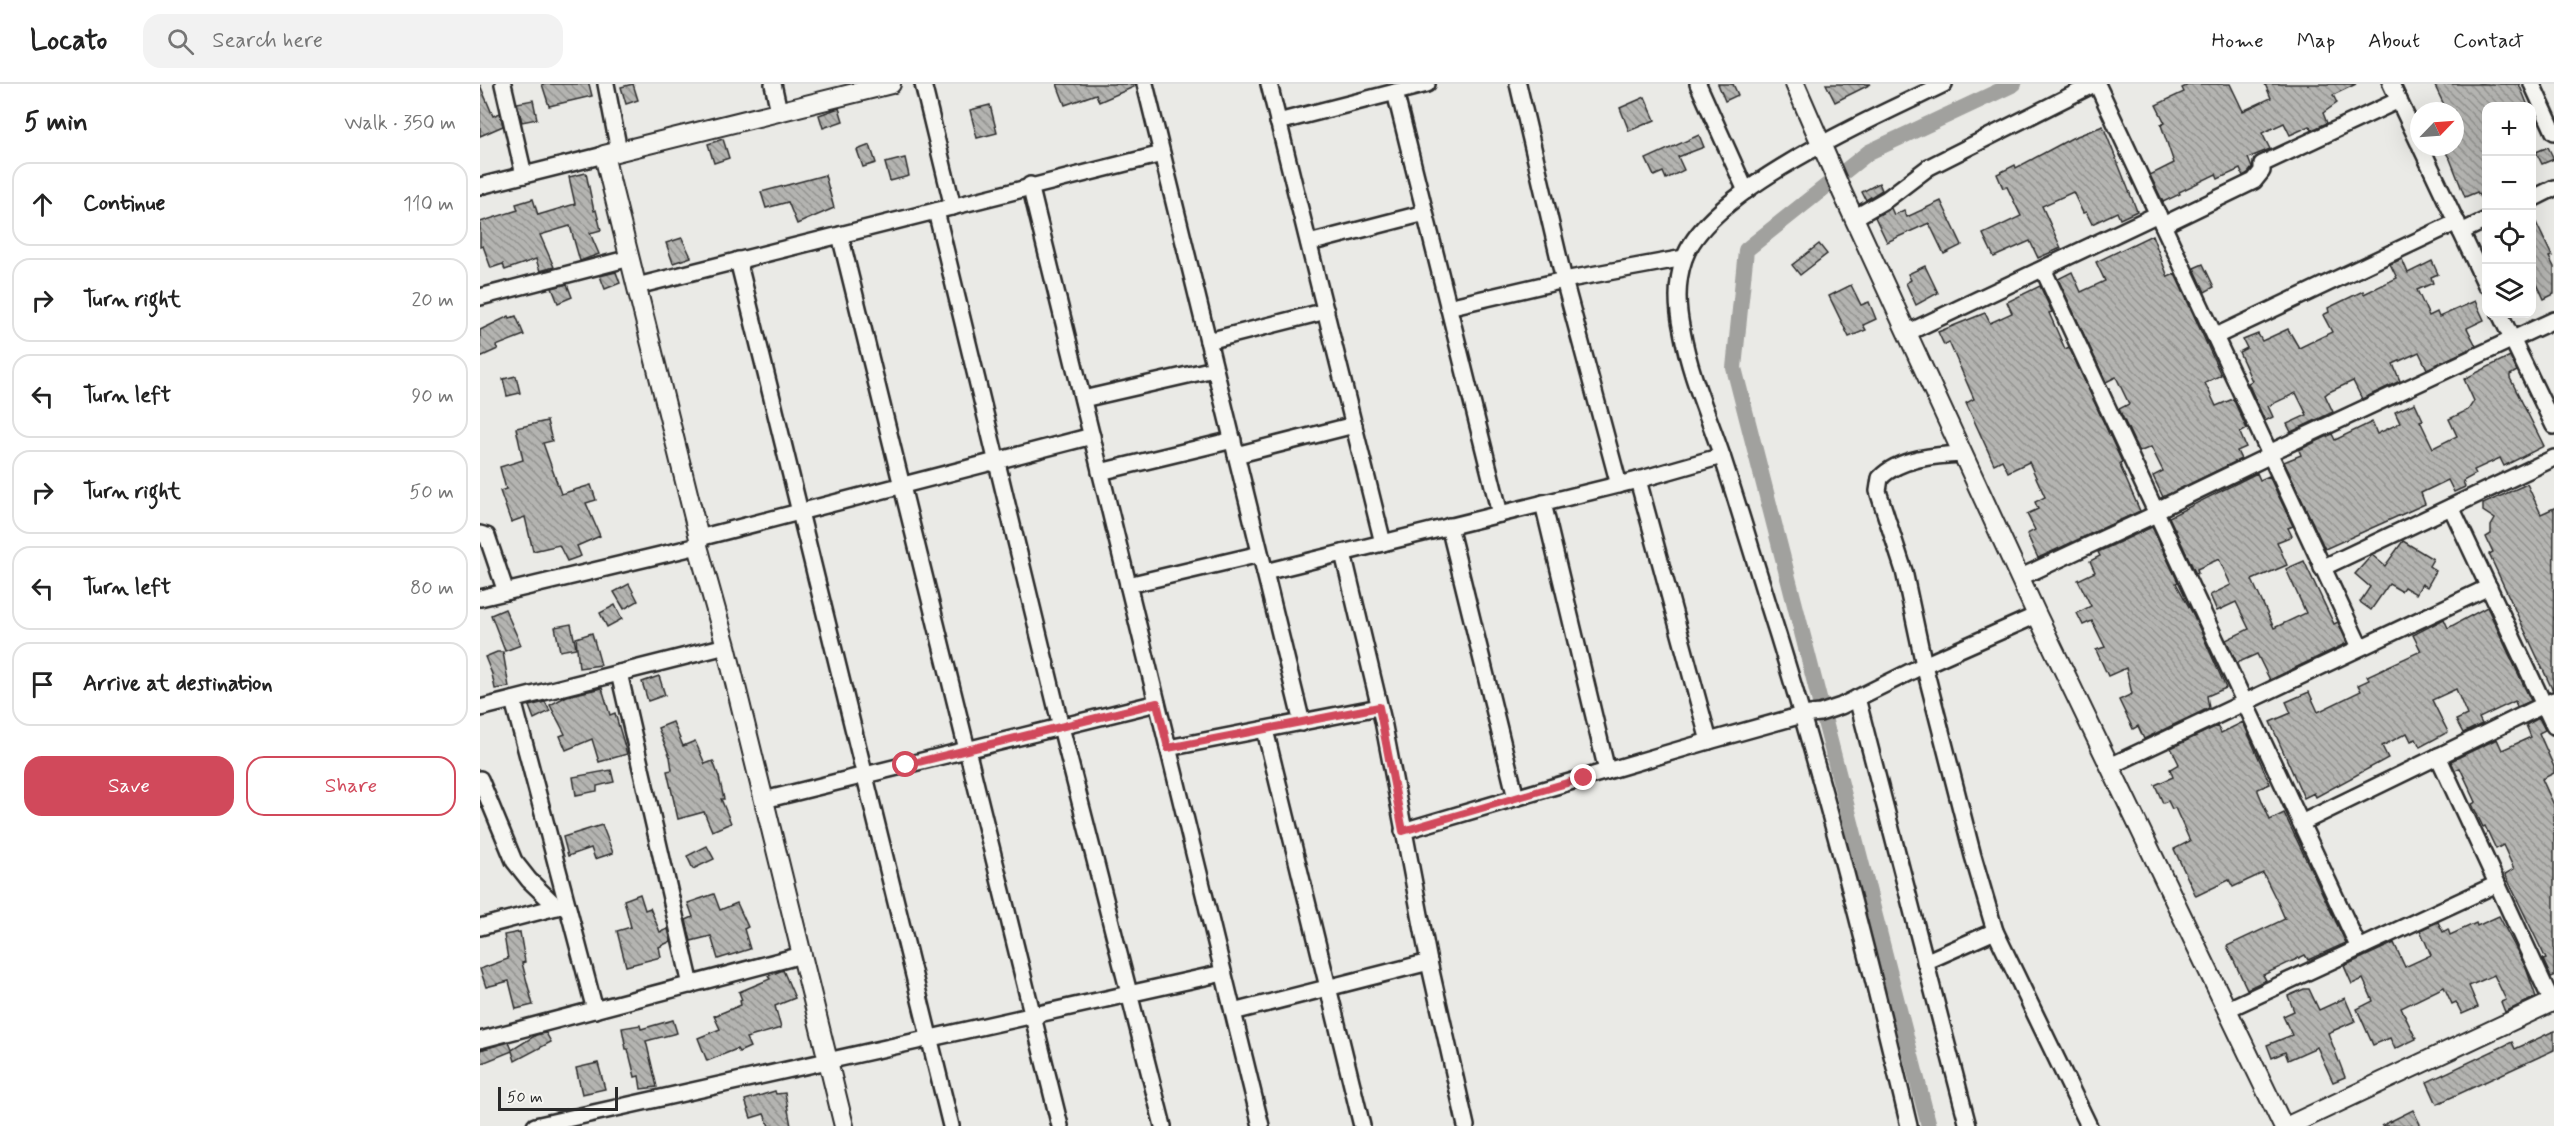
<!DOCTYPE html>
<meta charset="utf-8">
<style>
body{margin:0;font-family:Mynerve,sans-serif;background:#f2f2f2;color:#222}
.controls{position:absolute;right:18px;top:18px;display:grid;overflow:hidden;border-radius:12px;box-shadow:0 6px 24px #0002}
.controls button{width:54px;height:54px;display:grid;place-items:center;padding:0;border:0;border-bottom:2px solid #e0e0e0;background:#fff;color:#222;font:30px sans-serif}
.compass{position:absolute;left:1930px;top:18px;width:54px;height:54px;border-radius:50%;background:#fff;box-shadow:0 6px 24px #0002;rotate:65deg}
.scale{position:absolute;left:18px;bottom:15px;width:120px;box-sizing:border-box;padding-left:6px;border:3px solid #2b2b2b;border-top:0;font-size:16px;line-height:21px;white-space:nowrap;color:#2b2b2b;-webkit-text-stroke:4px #f6f6f2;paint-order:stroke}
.stop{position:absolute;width:18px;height:18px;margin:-14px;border:4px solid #d1495b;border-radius:50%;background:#fff}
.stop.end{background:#d1495b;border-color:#fff;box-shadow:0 2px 6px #0008}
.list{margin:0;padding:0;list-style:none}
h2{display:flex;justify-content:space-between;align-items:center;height:78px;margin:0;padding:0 24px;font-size:26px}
h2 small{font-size:20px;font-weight:400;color:#767676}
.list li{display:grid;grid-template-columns:39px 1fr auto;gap:18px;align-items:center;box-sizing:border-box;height:84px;margin:0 12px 12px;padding:0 12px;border:2px solid #e0e0e0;border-radius:18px}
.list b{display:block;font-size:22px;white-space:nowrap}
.list em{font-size:20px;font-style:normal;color:#767676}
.actions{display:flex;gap:12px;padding:18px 24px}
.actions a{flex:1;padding:14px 0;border:2px solid #d1495b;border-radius:18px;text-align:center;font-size:21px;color:#d1495b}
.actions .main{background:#d1495b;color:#fff}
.icon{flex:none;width:33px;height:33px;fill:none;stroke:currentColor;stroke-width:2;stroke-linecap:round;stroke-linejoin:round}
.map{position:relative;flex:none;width:2074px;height:1042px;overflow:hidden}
header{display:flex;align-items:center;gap:36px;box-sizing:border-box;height:84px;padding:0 30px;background:#fff;border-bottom:2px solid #e0e0e0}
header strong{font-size:28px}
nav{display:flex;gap:33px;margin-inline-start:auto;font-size:21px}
.search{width:420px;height:54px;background:#f2f2f2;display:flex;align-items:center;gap:15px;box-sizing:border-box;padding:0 21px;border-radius:18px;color:#767676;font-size:22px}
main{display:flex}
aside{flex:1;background:#fff}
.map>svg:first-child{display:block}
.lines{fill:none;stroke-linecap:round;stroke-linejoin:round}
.canal{stroke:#a1a19e;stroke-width:16}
.building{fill:url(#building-back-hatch);stroke:#2b2b2b;stroke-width:1.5}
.minor-casing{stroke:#2b2b2b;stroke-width:20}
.tertiary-casing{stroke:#2b2b2b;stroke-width:22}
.minor{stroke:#f6f6f2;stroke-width:15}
.tertiary{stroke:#f6f6f2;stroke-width:18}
.route{stroke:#d1495b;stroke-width:8}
</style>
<header>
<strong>Locato</strong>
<div class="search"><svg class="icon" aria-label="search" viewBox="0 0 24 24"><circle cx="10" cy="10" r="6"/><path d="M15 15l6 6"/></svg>Search here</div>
<nav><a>Home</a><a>Map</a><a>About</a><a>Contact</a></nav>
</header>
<main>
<aside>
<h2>5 min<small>Walk · 350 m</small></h2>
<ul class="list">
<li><svg class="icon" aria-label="ahead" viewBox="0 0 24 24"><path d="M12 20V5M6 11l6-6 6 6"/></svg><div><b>Continue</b></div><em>110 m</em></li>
<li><svg class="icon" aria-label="right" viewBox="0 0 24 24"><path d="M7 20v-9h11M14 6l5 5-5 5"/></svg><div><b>Turn right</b></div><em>20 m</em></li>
<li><svg class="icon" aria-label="left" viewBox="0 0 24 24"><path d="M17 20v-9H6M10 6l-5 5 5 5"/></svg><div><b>Turn left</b></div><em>90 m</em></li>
<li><svg class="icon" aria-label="right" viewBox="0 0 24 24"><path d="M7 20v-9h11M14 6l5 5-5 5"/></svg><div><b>Turn right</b></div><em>50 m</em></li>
<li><svg class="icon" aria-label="left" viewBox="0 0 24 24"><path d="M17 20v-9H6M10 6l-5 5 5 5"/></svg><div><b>Turn left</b></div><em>80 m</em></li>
<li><svg class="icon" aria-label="arrive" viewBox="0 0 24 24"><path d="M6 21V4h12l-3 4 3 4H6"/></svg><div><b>Arrive at destination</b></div></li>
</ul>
<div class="actions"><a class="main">Save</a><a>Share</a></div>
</aside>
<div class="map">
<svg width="2074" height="1042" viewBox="0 0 2074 1042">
<defs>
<pattern id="building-back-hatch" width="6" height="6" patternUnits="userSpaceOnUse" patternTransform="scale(1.5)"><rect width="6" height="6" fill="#b4b4b1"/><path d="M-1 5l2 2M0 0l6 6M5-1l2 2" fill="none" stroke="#939390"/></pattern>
</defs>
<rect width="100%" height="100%" fill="#eaeae6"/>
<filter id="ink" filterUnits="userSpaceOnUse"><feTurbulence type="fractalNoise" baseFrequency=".0167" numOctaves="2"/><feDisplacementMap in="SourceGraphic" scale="12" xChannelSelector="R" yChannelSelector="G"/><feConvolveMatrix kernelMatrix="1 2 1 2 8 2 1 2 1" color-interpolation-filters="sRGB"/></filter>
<g filter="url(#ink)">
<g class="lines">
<polyline class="canal" points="1449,1042 1254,284 1266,166 1389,68 1534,0"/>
</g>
<g class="building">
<polygon points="62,0 109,0 112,12 69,22"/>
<polygon points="153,0 158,16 146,20 141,3"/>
<polygon points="577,0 656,0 656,2 619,18 616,10 585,21"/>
<polygon points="1238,0 1253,0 1258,11 1245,17"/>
<polygon points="1346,0 1391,0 1355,18"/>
<polygon points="1710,0 1750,0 1763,27 1791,14 1785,0 1876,0 1853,11 1857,19 1843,29 1847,39 1832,46 1830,42 1810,51 1804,39 1782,49 1790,65 1768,74 1772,84 1768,89 1763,92 1760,85 1738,95 1736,90 1699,108 1700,110 1683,118 1670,91 1694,79 1681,41 1685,39 1676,21 1704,8 1702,4"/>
<polygon points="1954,0 2039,0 2044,12 2048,22 2007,22 2007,126 1997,108 1985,113 1970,75 1963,64 1975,63 1975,58 1979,56 1975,49 1975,27 1967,27"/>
<polygon points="0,1 13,32 20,29 23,42 0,52"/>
<polygon points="1165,13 1175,36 1149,47 1140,24"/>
<polygon points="53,16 57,35 42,38 37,19"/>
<polygon points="510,21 517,49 497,54 490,26"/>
<polygon points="359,24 363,37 343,44 339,31"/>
<polygon points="1623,42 1657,127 1640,135 1637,128 1612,140 1606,128 1603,129 1593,108 1562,122 1581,164 1558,174 1550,157 1514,173 1503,150 1541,132 1527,103 1523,104 1517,90 1535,81 1536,84 1592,54"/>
<polygon points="1219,51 1224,63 1198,73 1204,86 1186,95 1183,88 1174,92 1166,75"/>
<polygon points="243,55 249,74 234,79 228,60"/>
<polygon points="390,61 396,79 383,83 377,66"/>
<polygon points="2068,63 2074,75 2062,80 2056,68"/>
<polygon points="425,74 429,92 410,97 405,79"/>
<polygon points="106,89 114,127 116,126 121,146 110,149 119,170 100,177 90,142 60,151 74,183 60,187 56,175 25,186 23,180 11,184 3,162 0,163 0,138 38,126 36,120 53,115 58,131 95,120 89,93"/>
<polygon points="345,91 354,124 317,140 308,118 286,124 281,108"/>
<polygon points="1399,99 1402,106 1386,116 1382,108"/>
<polygon points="1461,117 1482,161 1464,170 1449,139 1407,158 1395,133 1411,124 1414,131 1424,126 1427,133"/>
<polygon points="2052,130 2072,172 2069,173 2074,183 2074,210 2064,215 2052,189"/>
<polygon points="1672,151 1688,193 1695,190 1741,291 1725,299 1736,322 1753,315 1767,345 1760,349 1766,363 1757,367 1761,375 1683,413 1673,392 1683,387 1671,363 1659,368 1639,325 1649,320 1636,293 1626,298 1578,195 1592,188 1601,208 1625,197 1616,178"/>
<polygon points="202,154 211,173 193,179 186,159"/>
<polygon points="1339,160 1347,170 1320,191 1312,181"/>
<polygon points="1922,175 1928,189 1952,177 1958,190 1951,193 1953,199 1937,206 1949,232 1957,228 1959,233 1995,217 2004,236 1987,244 1996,262 1947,285 1939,268 1913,280 1920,297 1882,315 1873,297 1849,308 1845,311 1853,328 1811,348 1807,340 1827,331 1816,309 1788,322 1793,333 1785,337 1768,299 1772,297 1759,268 1767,264 1763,256 1778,250 1782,257 1808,245 1819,264 1852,248 1843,231 1849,228 1848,224 1883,207 1884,210 1917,194 1910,180"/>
<polygon points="1723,180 1734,203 1725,208 1714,184"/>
<polygon points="1445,182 1458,209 1436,221 1426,199 1431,196 1428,190"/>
<polygon points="136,188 140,199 125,205 120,192"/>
<polygon points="87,200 92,213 78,219 72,204"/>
<polygon points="1371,201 1381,221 1389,218 1396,235 1383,241 1386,246 1369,253 1349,212"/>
<polygon points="1560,202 1572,228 1569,229 1585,265 1589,263 1642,378 1640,379 1641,384 1660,427 1558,474 1547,450 1555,446 1547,430 1558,425 1555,418 1565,413 1549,378 1528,388 1522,376 1514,380 1486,319 1494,315 1469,258 1464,261 1458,248 1505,229 1510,239 1532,229 1527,218"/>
<polygon points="29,232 30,234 36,232 44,251 16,262 18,265 0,273 0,246"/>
<polygon points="2030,272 2037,287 2030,291 2030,294 2064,362 2024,382 2020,374 1994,386 1996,390 1983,397 1985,403 1974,408 1968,396 1941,409 1945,420 1845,465 1804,378 1821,371 1819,366 1852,350 1855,356 1892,338 1897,350 1920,339 1915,328 1935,319 1943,336 1940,337 1953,364 1977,352 1969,335 1988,326 1994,317 1984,295"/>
<polygon points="36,292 40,309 27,312 23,295"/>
<polygon points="67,337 72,357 63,359 81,410 111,401 116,416 106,419 120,452 97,462 101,472 87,477 79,461 53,467 45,433 31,438 20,407 26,405 20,383 43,376 36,344"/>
<polygon points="1777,389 1780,396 1789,392 1813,442 1808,444 1812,452 1797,458 1807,481 1772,496 1794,544 1826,529 1806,485 1824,477 1854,540 1858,538 1867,559 1790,596 1777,570 1757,579 1746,556 1769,545 1756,518 1737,527 1730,511 1751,501 1739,475 1717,485 1718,489 1716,490 1689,433"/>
<polygon points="2047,400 2061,430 2074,424 2073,607 2009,470 2013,468 2006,453 2011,450 2011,442 2015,435 2003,427 2003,420"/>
<polygon points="1672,443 1698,498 1696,499 1714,532 1746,604 1727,612 1729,624 1664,655 1658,642 1653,645 1639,616 1652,610 1646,584 1628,592 1616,566 1625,563 1612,537 1603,541 1597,529 1611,522 1598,496 1615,488 1610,477 1620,472 1618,468"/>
<polygon points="1923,457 1953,475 1949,482 1956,487 1947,503 1942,500 1936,510 1924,503 1921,507 1909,500 1891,526 1880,518 1890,503 1875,490 1892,471 1905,482"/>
<polygon points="149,500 158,517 144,525 134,508"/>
<polygon points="135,521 142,535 127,543 120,529"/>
<polygon points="2007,523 2051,617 2037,623 2035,617 1999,634 2002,640 1983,649 1976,636 1987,631 1976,605 1952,616 1968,648 1940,663 1936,655 1931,657 1927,649 1902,662 1908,674 1836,713 1834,709 1824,714 1790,638 1811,629 1806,618 1829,608 1838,628 1881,607 1878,601 1889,596 1887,592 1941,567 1933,551 1964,535 1968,544"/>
<polygon points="25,525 41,561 25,567 11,531"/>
<polygon points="91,540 96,564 80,567 75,543"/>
<polygon points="112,549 121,581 99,584 96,554"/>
<polygon points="17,568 23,568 29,603 15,605 12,590 5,573"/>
<polygon points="179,592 185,611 168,617 162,598"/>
<polygon points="122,604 130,631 135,629 147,670 119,678 112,655 86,666 80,652 85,650 70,621 87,612"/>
<polygon points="65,618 70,627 54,635 49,622"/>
<polygon points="2059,634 2065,646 2059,649 2074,683 2074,689 2062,695 2074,721 2074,892 2071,893 2063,876 2066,875 2025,790 2034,785 2023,761 2016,765 2005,742 2003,743 1992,720 1996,718 1980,684 1975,686 1971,677 2017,655 2022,666 2051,653 2046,641"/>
<polygon points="193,638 203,662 215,657 225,680 233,677 239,693 244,715 241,715 251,739 232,747 224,728 198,735 187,687 192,686 190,673 178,644"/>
<polygon points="1763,638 1790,700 1778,705 1778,707 1790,736 1804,729 1866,859 1828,876 1825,871 1783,891 1786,896 1767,905 1747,862 1805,835 1798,819 1783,789 1753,803 1749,796 1716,812 1694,765 1710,757 1695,724 1692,725 1688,717 1683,719 1675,701 1693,693 1690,685 1699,680 1691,664 1737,642 1741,649"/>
<polygon points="131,686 134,698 117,702 117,707 96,711 93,693"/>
<polygon points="122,741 133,769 115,775 111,764 88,772 83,753"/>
<polygon points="227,762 234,775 213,785 207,772"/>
<polygon points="160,810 165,826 170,824 180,848 188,845 191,857 179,863 181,873 146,882 137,847 151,843 144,816"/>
<polygon points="234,810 240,826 257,819 268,843 264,845 270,865 238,875 231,852 211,857 206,836 213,833 208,819"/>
<polygon points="2019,832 2046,884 2056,913 2025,928 2021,918 2026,916 2014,891 1989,902 1998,923 1982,930 1976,918 1972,920 1964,903 1921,924 1936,955 1915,965 1910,954 1893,961 1877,925 1893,917 1883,895 1872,900 1864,882 1914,859 1925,883 1951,871 1940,846 1958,838 1963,848 1968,845 1970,851 1996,839 1997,842"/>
<polygon points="40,848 45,878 42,879 53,921 36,925 29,897 6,903 0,885 28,875 24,851"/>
<polygon points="303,886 315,914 295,922 301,944 266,954 270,963 259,968 257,965 227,977 218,954 240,945 234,932 261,921 260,917 262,916 259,908 290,895 288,892"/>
<polygon points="1824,905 1829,905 1839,926 1865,914 1875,937 1848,949 1865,993 1853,998 1837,963 1808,976 1805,968 1792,974 1787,961 1812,951 1803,932 1814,927 1808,912"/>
<polygon points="193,936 197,949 166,957 177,1003 161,1005 159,992 155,993 148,965 146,965 142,944 160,941 161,945"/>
<polygon points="2074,947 2074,966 1957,1020 1947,998 2032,958 2035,965"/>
<polygon points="66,949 71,958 35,977 32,967 0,980 0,966 29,958 32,966 56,951"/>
<polygon points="118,979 125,1005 102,1010 96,984"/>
<polygon points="295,1007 296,1010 305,1009 311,1042 289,1042 284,1030 271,1034 265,1016"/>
<polygon points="1933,1026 1941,1042 1901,1042"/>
</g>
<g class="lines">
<defs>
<g id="minor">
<polyline points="23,0 44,91"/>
<polyline points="126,0 139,67"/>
<polyline points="293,0 299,27"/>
<polyline points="443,0 473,123"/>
<polyline points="665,0 822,639"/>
<polyline points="789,0 903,459"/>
<polyline points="1038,0 1084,196 1139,401"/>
<polyline points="1218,0 1266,107"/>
<polyline points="1617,0 1880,563"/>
<polyline points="1911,0 1939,59"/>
<polyline points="2052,0 2074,48"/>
<polyline points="915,8 1020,430"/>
<polyline points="798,38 947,0"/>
<polyline points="1941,63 2006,201"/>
<polyline points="550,101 781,1042"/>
<polyline points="0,102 124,71"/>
<polyline points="2052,115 2074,104"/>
<polyline points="456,127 581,643 683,1042"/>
<polyline points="1374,134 1407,115 1449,83 1614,0"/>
<polyline points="1683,141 1774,97 1782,87 1782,80 1919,16"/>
<polyline points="1981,148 2006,136"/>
<polyline points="360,151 580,1042"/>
<polyline points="829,159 945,129"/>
<polyline points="258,176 471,1042"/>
<polyline points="1563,185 1879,864"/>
<polyline points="157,202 682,70"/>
<polyline points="0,213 150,174"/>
<polyline points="968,223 1084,196 1204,174"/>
<polyline points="2020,230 2074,342"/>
<polyline points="1427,249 1678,130"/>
<polyline points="1736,252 1977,138"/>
<polyline points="728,257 846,227"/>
<polyline points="603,315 734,285"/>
<polyline points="1789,369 2074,236"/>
<path d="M1483 370C1457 371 1419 374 1400 394L1398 407 1424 487 1444 581 1493 772 1515 847 1609 1042"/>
<polyline points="756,371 874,341"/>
<polyline points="620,388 753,356"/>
<polyline points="1158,396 1229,657"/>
<polyline points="1063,419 1127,687"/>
<polyline points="1971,423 2074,642"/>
<polyline points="1675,427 1791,371"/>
<polyline points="969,442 1036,714"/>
<polyline points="0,450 7,452 26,508"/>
<polyline points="219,454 612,352"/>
<polyline points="863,469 903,637 949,878 986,1042"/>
<polyline points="1842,484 2074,374"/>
<polyline points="785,488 1158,396 1242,372"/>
<polyline points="1541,493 1676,430"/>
<polyline points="648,501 780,470"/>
<polyline points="0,514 218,462"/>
<polyline points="139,589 211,901"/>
<polyline points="1377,614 1488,1042"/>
<polyline points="33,616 115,926"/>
<polyline points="0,624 246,562"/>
<polyline points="785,646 882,1042"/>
<polyline points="688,664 899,623"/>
<polyline points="1958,672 2072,918"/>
<polyline points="1630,682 2009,503"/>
<polyline points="0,695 34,777 49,796 77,823"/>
<polyline points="284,716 677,619"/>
<polyline points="1821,739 2074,616"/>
<polyline points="923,747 1229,657 1322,631 1340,629 1361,622 1444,581 1557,531"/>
<polyline points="0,843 84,821"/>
<polyline points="1445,878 1515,847"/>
<polyline points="1748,925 2017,800"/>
<polyline points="753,928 949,878"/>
<polyline points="0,956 322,871"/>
<polyline points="55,1042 743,889"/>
<path d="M1429 1042C1390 877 1348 713 1298 551 1279 492 1262 433 1243 375 1229 333 1210 292 1202 247 1197 224 1196 198 1204 175 1228 105 1398 32 1464 0"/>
</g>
<g id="tertiary">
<polyline points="1315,0 1362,108 1557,531 1803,1042"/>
<polyline points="364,1042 246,562 218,462 219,454 124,71 411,0"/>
<polyline points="1808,1042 2074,917"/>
</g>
</defs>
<use href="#minor" class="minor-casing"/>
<use href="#tertiary" class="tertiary-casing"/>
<use href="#minor" class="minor"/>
<use href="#tertiary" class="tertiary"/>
</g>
</g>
<g class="lines" filter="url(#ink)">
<polyline class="route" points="426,681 677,619 688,664 899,623 923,747 1104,694"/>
</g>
</svg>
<div class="controls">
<button>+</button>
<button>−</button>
<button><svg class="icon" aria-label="locate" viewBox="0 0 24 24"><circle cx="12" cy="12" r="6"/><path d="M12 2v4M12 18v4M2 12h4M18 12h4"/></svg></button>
<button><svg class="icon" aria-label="layers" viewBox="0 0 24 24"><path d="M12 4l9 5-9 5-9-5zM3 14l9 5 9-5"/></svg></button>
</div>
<svg class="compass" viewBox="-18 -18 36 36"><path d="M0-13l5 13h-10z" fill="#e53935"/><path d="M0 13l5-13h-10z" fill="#767676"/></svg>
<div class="scale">50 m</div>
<div class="stop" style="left:426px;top:681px"></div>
<div class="stop end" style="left:1104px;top:694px"></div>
</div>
</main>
